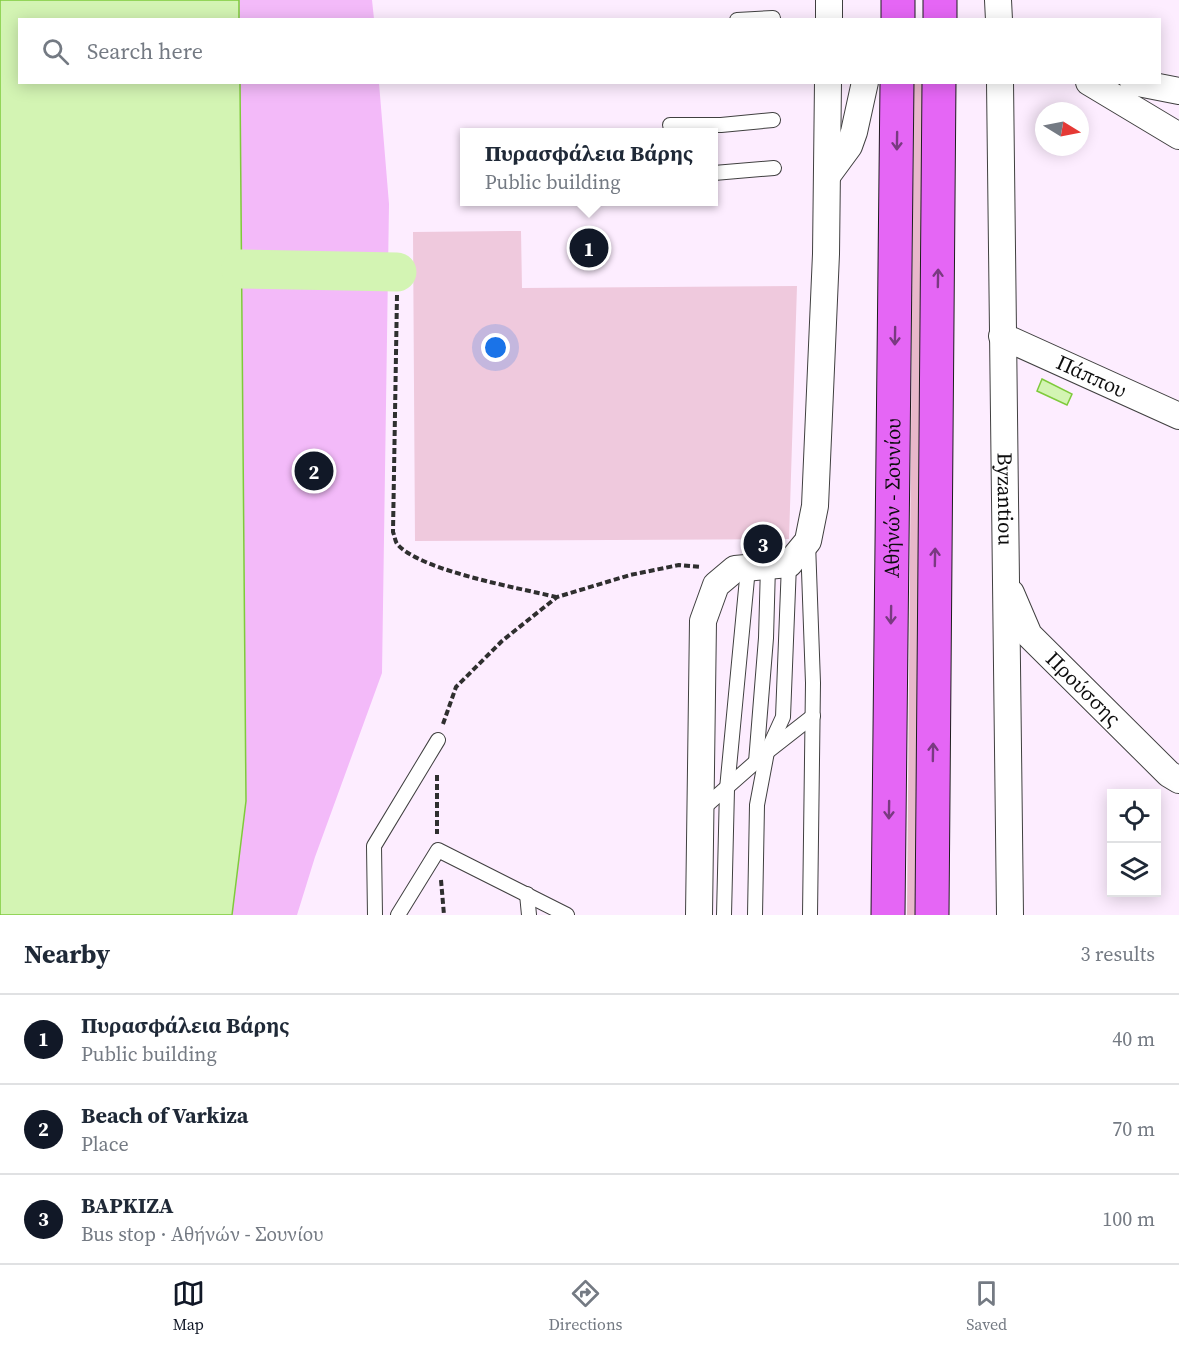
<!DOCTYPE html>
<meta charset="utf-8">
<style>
body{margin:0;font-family:"Source Serif 4",serif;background:#f2f2f3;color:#1f2937}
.controls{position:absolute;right:18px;bottom:18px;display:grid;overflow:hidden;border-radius:0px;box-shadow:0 3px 15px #0003}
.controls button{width:54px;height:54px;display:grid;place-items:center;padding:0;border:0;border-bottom:2px solid #e0e1e3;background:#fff;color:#1f2937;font:30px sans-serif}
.compass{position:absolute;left:1035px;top:102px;width:54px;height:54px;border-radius:50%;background:#fff;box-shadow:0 3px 15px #0003;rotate:100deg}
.you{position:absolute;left:496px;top:348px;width:21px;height:21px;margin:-15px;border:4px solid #fff;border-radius:50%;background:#1a73e8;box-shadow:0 0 0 9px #1a73e833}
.badge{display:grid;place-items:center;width:39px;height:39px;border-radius:50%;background:#111827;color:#fff;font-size:20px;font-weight:700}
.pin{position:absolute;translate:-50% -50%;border:3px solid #fff;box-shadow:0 2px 6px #0006}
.popup{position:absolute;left:460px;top:128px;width:258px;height:78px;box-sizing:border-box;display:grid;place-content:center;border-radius:0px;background:#fff;filter:drop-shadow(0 2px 4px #0005);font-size:20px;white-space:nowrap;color:#747a83}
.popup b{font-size:22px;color:#1f2937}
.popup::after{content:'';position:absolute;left:50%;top:100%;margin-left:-12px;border:12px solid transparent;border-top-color:#fff}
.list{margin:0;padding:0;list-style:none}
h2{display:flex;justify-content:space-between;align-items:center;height:78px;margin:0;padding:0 24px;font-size:26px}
h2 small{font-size:20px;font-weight:400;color:#747a83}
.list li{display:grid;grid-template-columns:39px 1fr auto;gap:18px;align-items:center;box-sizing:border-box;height:90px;padding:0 24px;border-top:2px solid #e0e1e3}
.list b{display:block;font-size:22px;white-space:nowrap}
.list p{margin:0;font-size:20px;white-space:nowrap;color:#747a83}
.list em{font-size:20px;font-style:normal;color:#747a83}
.icon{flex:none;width:33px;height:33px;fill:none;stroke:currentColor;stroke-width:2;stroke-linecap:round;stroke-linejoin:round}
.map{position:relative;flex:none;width:1179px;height:915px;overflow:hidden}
.search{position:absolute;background:#fff;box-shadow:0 3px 15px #0003;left:18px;right:18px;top:18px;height:66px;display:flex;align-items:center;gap:15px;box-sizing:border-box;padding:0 21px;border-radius:0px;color:#747a83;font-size:22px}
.sheet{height:348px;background:#fff}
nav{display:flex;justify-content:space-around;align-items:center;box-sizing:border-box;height:84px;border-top:2px solid #e0e1e3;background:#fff;font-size:16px;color:#747a83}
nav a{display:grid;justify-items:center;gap:3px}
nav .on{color:#111827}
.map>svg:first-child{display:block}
.green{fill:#e8b8ca}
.sand{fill:#f3baf9}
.pitch{fill:#efc9dd}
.water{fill:#d3f4b3;stroke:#7fca3c;stroke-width:1.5}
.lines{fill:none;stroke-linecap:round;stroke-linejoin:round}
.river{stroke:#d3f4b3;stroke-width:39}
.lane-casing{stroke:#404040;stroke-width:16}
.street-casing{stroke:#404040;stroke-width:28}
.primary-casing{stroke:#1e1e1e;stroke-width:35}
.path{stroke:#2f2f2f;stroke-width:4;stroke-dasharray:6 3;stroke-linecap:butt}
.lane{stroke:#fff;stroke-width:14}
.street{stroke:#fff;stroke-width:26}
.primary{stroke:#e566f5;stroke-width:33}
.oneway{stroke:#793a81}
.labels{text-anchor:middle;stroke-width:6;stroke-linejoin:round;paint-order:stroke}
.street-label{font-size:21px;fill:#0d0d0d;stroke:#fff}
</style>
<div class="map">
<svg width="1179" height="915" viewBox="0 0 1179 915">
<rect width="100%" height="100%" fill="#fdedff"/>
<polygon class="green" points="926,82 918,915 907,915 914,83"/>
<g class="sand">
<polygon points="239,0 372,0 374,19 239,19"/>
<polygon points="240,83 379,83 389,204 382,673 315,857 297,915 232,915 246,801"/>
</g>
<polygon class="pitch" points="521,231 522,288 797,286 789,539 415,541 413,232"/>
<g class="water">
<polygon points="0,0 239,0 239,19 20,20 20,82 240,83 246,801 232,915 0,915"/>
<polygon points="1042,379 1072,394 1067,405 1037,391"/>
</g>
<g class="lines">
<polyline class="river" points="241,269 397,272"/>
<defs>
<g id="lane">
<polyline points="737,20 773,18"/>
<polyline points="670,125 721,125 773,120"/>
<polyline points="714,173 774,168"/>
<polyline points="808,543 813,683 810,915"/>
<polyline points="756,762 766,638 768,566"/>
<polyline points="700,811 767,752 813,716"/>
<polyline points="527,894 529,915"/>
<polyline points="375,915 374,846 438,740"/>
<polyline points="398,915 438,850 567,915"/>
<polyline points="724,915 727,789 748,568"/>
<polyline points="755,915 757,805 767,752 783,717 789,564"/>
</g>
<g id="street">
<polyline points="998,0 999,20"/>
<polyline points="829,20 829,0"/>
<path id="s1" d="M1000 82 1010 915"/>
<polyline points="1089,82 1179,136"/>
<polyline points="1133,82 1179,91"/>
<polyline points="827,176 849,146 854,132 865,82"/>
<path id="s2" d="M1002 336 1179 416"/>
<path id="s3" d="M1011 593 1029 635 1169 774 1179 780"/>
<polyline points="699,915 703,621 716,585 735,569 789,564 808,541 815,506 826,254 828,82"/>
</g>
<g id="primary">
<polyline points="898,20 898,0"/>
<polyline points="940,20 940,0"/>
<path id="s4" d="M888 915 897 82"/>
<polyline points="932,915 939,82"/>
</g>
</defs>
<use href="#lane" class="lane-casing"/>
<use href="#street" class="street-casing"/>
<use href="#primary" class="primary-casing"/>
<g class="path">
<path d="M397 295 393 532C395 537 395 542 398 545 422 571 519 588 556 597"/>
<polyline points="443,724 456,687 502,641 557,597 630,575 679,565 701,567"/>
<polyline points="437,775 437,834"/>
<polyline points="441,880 444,915"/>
</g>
<use href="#lane" class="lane"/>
<use href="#street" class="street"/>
<use href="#primary" class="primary"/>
</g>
<defs><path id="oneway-shaft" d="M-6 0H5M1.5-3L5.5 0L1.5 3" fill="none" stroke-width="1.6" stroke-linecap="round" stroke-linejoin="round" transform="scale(1.5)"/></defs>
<g class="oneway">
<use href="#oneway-shaft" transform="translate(897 141) rotate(91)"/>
<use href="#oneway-shaft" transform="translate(938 278) rotate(-89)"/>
<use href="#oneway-shaft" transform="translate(895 336) rotate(91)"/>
<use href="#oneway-shaft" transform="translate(935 557) rotate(-89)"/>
<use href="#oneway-shaft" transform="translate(891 615) rotate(91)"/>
<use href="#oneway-shaft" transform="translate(933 752) rotate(-89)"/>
<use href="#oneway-shaft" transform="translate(889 810) rotate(91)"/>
</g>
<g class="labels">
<g class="street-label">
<text dy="7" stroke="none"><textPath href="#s2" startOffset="98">Πάππου</textPath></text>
<text dy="7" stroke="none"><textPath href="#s4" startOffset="417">Αθήνών - Σουνίου</textPath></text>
<text dy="7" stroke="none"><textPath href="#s1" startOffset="417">Byzantiou</textPath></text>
<text dy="7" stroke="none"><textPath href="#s3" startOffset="122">Προύσσης</textPath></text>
</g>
</g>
</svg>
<div class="controls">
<button><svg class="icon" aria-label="locate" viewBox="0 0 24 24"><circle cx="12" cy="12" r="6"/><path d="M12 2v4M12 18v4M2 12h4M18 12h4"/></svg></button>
<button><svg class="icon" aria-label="layers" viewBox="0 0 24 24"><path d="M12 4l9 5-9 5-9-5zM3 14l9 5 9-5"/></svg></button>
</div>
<svg class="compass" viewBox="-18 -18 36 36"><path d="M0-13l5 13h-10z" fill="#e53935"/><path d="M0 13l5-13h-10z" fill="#747a83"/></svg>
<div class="you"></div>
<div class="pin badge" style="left:589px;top:248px">1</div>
<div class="popup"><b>Πυρασφάλεια Βάρης</b>Public building</div>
<div class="pin badge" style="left:314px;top:471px">2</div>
<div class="pin badge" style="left:763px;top:544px">3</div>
<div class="search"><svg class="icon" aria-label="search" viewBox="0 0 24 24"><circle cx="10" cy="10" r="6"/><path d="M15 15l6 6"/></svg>Search here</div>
</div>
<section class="sheet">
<h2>Nearby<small>3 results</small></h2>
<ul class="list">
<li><span class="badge">1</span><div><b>Πυρασφάλεια Βάρης</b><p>Public building</p></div><em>40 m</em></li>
<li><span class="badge">2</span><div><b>Beach of Varkiza</b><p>Place</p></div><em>70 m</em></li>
<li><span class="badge">3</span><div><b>ΒΑΡΚΙΖΑ</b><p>Bus stop · Αθήνών - Σουνίου</p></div><em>100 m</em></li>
</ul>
</section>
<nav>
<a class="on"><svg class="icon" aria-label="map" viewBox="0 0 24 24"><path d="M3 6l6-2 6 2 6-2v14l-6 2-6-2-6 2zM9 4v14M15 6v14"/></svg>Map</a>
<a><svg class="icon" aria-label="directions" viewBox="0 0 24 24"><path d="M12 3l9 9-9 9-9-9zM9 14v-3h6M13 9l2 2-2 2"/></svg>Directions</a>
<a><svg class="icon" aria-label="saved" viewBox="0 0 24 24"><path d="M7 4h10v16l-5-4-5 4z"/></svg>Saved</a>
</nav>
